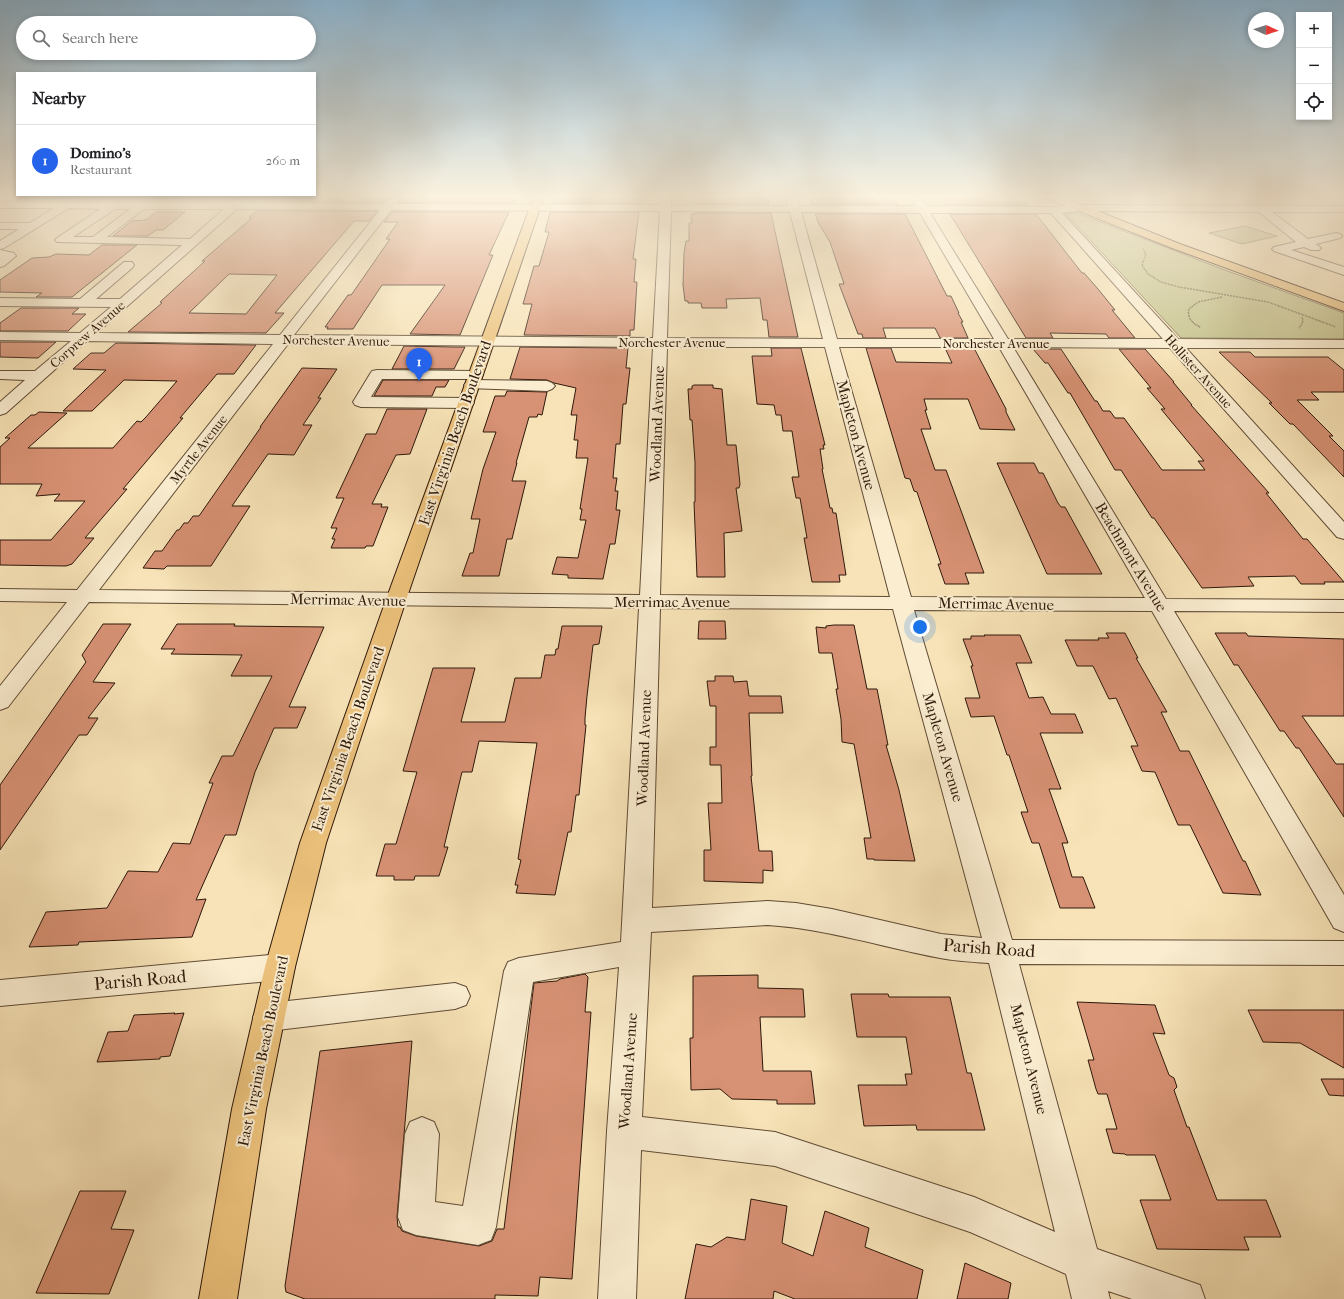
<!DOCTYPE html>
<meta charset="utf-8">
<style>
body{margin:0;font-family:"IM FELL French Canon",serif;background:#f6f6f6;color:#202124}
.controls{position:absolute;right:12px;top:12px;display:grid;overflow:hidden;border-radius:0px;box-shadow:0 2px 6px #0003}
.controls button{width:36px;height:36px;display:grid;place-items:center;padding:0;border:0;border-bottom:1px solid #e0e0e0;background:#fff;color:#202124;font:20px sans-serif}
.compass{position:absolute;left:1248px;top:12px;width:36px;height:36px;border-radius:50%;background:#fff;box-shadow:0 2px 6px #0003;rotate:93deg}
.you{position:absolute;left:920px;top:627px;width:14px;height:14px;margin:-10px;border:3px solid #fff;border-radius:50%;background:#1a73e8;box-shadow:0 0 0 6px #1a73e833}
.badge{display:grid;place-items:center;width:26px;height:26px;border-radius:50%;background:#2563eb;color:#fff;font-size:13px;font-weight:700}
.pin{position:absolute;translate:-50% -33px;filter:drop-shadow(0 1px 2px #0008)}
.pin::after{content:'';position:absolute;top:21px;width:14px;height:12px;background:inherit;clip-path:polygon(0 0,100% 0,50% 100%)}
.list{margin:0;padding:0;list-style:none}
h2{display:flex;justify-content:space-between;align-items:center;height:52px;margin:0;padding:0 16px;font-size:17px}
h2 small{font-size:13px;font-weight:400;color:#757577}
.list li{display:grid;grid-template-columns:26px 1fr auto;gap:12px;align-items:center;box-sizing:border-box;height:72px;padding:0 16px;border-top:1px solid #e0e0e0}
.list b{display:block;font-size:15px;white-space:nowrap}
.list p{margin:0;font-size:13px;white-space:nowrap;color:#757577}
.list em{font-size:13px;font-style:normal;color:#757577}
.icon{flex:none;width:22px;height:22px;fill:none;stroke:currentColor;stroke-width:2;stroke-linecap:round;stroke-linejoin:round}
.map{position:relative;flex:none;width:1344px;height:1299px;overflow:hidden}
.search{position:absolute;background:#fff;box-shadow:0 2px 6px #0003;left:16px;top:16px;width:300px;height:44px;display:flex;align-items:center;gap:10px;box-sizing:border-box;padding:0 14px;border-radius:22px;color:#757577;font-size:15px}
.panel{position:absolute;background:#fff;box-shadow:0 2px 6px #0003;left:16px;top:72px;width:300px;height:124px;border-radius:0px}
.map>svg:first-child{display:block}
.green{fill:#c3c28a;stroke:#786d4a}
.building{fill:#d79174;stroke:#2e180a;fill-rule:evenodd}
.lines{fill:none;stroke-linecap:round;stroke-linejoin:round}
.minor-casing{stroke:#604b35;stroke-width:2}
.major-casing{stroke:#2e180a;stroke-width:2}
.path{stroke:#2e180a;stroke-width:1.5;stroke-dasharray:0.5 1;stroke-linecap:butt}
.minor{fill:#faedd0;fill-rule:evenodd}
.major{fill:#ecc27c;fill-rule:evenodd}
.labels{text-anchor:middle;stroke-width:4;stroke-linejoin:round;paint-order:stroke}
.far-street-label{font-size:13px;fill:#2e180a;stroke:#faedd0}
.street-label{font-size:15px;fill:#2e180a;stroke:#faedd0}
.near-street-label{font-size:18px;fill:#2e180a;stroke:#faedd0}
</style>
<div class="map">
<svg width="1344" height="1299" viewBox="0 0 1344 1299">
<rect width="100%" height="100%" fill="#f7e3b7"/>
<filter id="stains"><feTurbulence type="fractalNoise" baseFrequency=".005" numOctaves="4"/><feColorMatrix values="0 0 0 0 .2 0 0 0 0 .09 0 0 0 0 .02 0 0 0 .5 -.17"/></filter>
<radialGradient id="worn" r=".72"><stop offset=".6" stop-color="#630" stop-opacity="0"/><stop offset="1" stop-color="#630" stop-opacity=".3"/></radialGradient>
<g class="green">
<polygon points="1077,213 1222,269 1344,313 1344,339 1181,338 1066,214"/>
<polygon points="1245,226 1277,236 1242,244 1209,233"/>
</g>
<g class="building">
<polygon points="323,196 389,196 384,202 267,202 270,198 320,199"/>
<polygon points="414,196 516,196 513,203 399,203 400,199 398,197"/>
<polygon points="554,196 588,197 642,197 641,203 552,203"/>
<polygon points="694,196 764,196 765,199 768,199 769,204 694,204"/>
<polygon points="809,196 866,197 867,199 891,199 892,201 896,202 898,204 812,204"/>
<polygon points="942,198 984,198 987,202 1025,202 1028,205 945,205"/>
<path d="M256 211H377L369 221H354L275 313H284L266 333 128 332 162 303 160 302 205 261H202L252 218H249ZM229 274 277 275 246 314 189 313Z"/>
<polygon points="156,212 185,212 163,230 156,230 148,236 113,236 132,221 146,220"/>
<polygon points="392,212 509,212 489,255 493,255 460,335 410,334 445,285 382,285 353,329 327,329 328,327 325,327 348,295 351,295 354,291 390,239 386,239 398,222 384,222"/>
<polygon points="550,212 639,212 633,259 636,259 634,282 637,282 634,330 630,330 630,336 524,335 532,304 523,304 534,266 539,266 549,232 545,232"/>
<polygon points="695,213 771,213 798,337 769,337 767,320 763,320 760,298 726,299 727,308 702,308 701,303 688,303 688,301 685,301 683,285 684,253 686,241 689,241 689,223 692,223 691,214 695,214"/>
<polygon points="815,214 905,214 947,296 951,296 959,313 958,313 963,322 961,322 968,338 940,338 935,328 883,328 886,338 863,338 862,334 858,334 839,284 844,284 830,242 819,224"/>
<polygon points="950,214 1036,214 1082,273 1084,273 1098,289 1115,310 1112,310 1135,338 1109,338 1106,334 1050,333 1053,338 1026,338"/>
<polygon points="102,245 137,245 72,297 36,297 42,293 0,292 0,280 32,258 49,257 56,254 89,255"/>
<polygon points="21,308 79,308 72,314 86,314 68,331 0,331 0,323"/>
<polygon points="0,342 56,342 38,358 0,357"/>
<polygon points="116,343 256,345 234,374 217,374 180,418 183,418 123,489 127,489 85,538 94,538 72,564 66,566 0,565 0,540 51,540 85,501 54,501 60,494 36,496 42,484 0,484 0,447 10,438 5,438 31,415 35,415 39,412 67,413 28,448 113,448 137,421 141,422 146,417 177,381 124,380 92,411 63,411 106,370 73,369 91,353 104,353"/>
<polygon points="404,346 454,347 465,347 454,369 392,369"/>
<polygon points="520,347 628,348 626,368 630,368 626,404 623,404 620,444 616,444 613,478 617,478 615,491 618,491 616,510 620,510 615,544 610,544 603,579 568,578 568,575 552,574 557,557 578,558 586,520 580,520 582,509 580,509 588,458 576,458 578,440 574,440 577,415 571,415 576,388 554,383 547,380 510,379"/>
<polygon points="771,348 801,348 825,445 823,445 824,449 820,449 823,469 822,469 830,508 832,508 833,513 836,513 846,575 839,575 840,582 812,582 804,538 807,538 800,498 796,498 792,477 799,477 792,431 783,431 781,415 776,415 774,405 757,404 752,356 772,356"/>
<polygon points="866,348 891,348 896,362 952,363 945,348 974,348 1006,409 1006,412 1015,430 980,429 968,399 924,399 927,410 925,410 931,429 921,429 935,470 946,470 984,573 965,573 969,584 945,584 938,564 941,564 917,492 914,491 910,479 905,478"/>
<polygon points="1033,349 1061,349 1095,401 1097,401 1103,411 1110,411 1115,418 1124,418 1162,470 1205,470 1198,461 1204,461 1161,409 1165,409 1147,388 1151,388 1119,349 1145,349 1174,382 1173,382 1192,405 1191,405 1269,493 1266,493 1303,539 1307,539 1344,582 1324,582 1325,584 1301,584 1295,576 1248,577 1254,586 1202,588 1154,518 1152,518 1121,470 1115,470 1070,393 1068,393 1048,363 1045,363"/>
<polygon points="1219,352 1250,352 1255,357 1328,357 1344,370 1344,392 1311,392 1319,400 1297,400 1333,436 1329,436 1344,451 1344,477 1293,424 1290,424 1269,403 1272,403"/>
<polygon points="302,368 337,369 318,398 321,398 303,425 312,425 294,455 268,454 232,506 250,506 211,566 167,566 164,569 143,568 155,551 162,551 177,530 179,530 184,523 188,523 193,516 199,516 261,427 260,427"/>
<polygon points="383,380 449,380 445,387 436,387 432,396 374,396"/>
<polygon points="694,385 713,385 713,388 722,389 727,445 736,445 740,484 739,488 736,488 742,531 724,533 725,577 697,577 694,502 695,502 695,462 692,420 690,420 688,389 692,389 692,386"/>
<polygon points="507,391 547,392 542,415 538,414 537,417 529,417 516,463 517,463 512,481 526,481 512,539 507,539 499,576 462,576 470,553 473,553 480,519 471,519 483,469 496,432 483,432 495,396 505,396"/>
<polygon points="387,409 427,409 410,454 396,455 372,504 382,504 381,507 388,507 373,546 366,546 365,548 331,548 335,539 332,539 337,528 331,528 344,498 336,498 366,434 376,434"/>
<polygon points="997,463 1034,463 1039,473 1043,473 1058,503 1061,507 1065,507 1102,574 1047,574"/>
<polygon points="699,621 725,621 726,639 698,639"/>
<polygon points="103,624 131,624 93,682 115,683 88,718 98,718 87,735 79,735 0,850 0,785 86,662 82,655"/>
<polygon points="177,624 235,624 234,626 324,627 289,707 306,707 297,728 274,728 255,772 236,835 225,835 196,900 206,899 192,937 79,942 78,945 29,947 46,912 107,908 128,871 158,872 173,843 190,844 213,783 209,783 222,756 233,756 272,676 231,676 242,655 171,654 175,649 161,649"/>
<polygon points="834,625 854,625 867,689 877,689 888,745 886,745 899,790 915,861 874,860 874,859 867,859 864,838 871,838 854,744 842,742 841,719 836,689 838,689 832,653 819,653 816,627 826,628 826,626"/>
<polygon points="562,626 602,626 599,644 593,645 587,696 585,718 585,725 586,725 579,795 576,795 571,832 568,832 555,895 516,893 518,885 515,885 521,860 518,859 537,743 479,741 472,772 462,772 444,847 448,847 439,876 415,876 414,880 394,880 394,876 376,876 385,844 396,844 417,772 403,771 433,668 475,668 461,722 505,722 515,678 541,678 545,655 555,655 556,649 558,649"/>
<polygon points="1106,633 1125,633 1138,658 1136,658 1167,712 1161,712 1180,751 1189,751 1243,861 1245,861 1261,895 1223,893 1190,825 1178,825 1155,772 1142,771 1131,746 1138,746 1116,698 1109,699 1093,666 1077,666 1065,640 1099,640 1098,638 1109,638"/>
<polygon points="1215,633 1246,633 1248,636 1344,639 1344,716 1302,716 1336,764 1344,764 1344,817 1299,748 1296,748 1284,731 1280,731 1238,665 1234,665"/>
<polygon points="984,635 1020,635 1032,663 1016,663 1029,698 1043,697 1051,714 1075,714 1083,733 1040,733 1061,789 1049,789 1068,843 1062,843 1072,877 1083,877 1095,908 1060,908 1039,843 1032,843 1029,835 1021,812 1028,812 1009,755 1007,755 994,716 971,717 965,698 980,698 971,666 973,666 963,639 971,639 971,636 985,636"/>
<polygon points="715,676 733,676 734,682 747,681 749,696 781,696 783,713 749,713 752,776 751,776 759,851 772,851 773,871 763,870 763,883 704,881 704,850 711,850 708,803 722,803 721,765 710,765 710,747 716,747 716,706 710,706 707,681 715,681"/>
<polygon points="585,974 588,977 585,1012 591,1012 572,1279 540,1277 538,1296 495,1295 495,1299 305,1299 286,1292 285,1286 320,1051 412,1041 397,1217 398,1227 400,1227 402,1231 416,1236 479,1246 492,1241 497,1229 504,1229 534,983 557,981 560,979"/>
<polygon points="758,975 758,988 803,989 805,1017 760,1017 763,1071 811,1071 815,1104 777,1104 777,1100 732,1099 720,1089 691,1090 690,1038 693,1038 693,976"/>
<polygon points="851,994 888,994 889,997 950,997 967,1073 971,1073 985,1130 917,1130 916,1125 864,1126 858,1085 907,1085 905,1074 912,1074 906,1037 857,1037"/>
<polygon points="1077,1002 1155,1005 1165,1034 1153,1033 1169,1075 1174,1078 1177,1087 1174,1090 1187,1127 1189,1127 1217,1200 1266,1200 1281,1237 1244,1237 1249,1250 1157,1249 1140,1200 1171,1200 1155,1155 1126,1155 1125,1154 1113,1153 1106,1129 1117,1129 1107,1094 1098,1094 1096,1089 1088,1060 1094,1060"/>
<polygon points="1248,1010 1344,1010 1344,1068 1300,1043 1263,1042"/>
<polygon points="175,1013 174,1014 184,1013 170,1056 160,1057 160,1059 97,1062 108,1032 128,1031 134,1015"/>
<polygon points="1321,1079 1344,1079 1344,1096 1329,1095"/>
<polygon points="80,1191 126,1191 111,1229 134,1230 109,1294 36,1293"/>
<polygon points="751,1199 787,1206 782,1243 813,1256 825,1211 869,1228 865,1247 923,1270 917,1299 795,1299 774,1291 773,1299 685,1299 696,1244 711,1247 727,1237 745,1240"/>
<polygon points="965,1263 1011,1283 1008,1299 957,1299"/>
</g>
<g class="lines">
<defs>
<g id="minor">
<path d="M395 196 399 199 396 204 660 205 661 196H671V205L788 206 786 196H796L799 206H916L912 199 913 197H921L927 206 1054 207 1078 205 1344 206V212H1272L1308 239 1336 233 1340 234 1342 236 1340 238 1316 244 1321 248 1319 250H1311L1304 247 1291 250 1344 267V275L1274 251 1272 249 1274 247 1296 242 1259 212 1078 211 1062 213 1178 339 1344 340V348H1186L1344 522V539L1337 537 1170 348 1013 347 1166 599 1344 600V612L1174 611 1344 895V932L1334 928 1152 611 914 610 1012 940 1344 941V965L1019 964 1097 1249 1200 1285 1205 1299H1132L1108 1291 1110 1299H1072L1066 1274 970 1232 775 1166 641 1150 636 1299H598L607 1131 619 967 533 982 496 1227 491 1240 478 1245 416 1235 403 1230 398 1217 405 1134 410 1122 422 1117 434 1122 439 1134 435 1202 463 1206 504 971 508 962 519 958 621 942 639 608 89 602 8 707 0 710V686L67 602 0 601V589L77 590 273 344 87 341 6 413 0 415V402L25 380 0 379V371H35L71 341 0 340V332L80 333 111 307 0 306V298L80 299 124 262H132L134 265 132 268 96 299H120L182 245 57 242 55 240 57 238 100 209 69 208 4 248 0 249V241L19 229H0V223H30L54 208H0V202L232 203 239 199 243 200 244 203 385 204 390 197ZM115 209H130L93 237H73ZM144 209H224L190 239 107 237ZM237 209 380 210 280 335 97 333ZM391 210 660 211 653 338 294 335ZM671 211 790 212 823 339 667 338ZM801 212 920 213 994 339H837ZM930 213H1051L1163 339H1008ZM288 344 653 347 640 595 99 590ZM667 347H825L890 597 660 595ZM839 347H999L1145 598 911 597ZM660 608 893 609 982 938 941 934 832 909 796 903 768 901 652 908ZM768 925C827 929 882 947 940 958 956 961 973 962 989 963L1055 1232 974 1197 775 1132 642 1117 651 932Z"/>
<polygon points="0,250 14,253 16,256 4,266 0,267"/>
<polygon points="377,370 476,371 481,372 483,375 481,378 476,379 382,379 371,397 466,398 472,400 474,403 472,406 466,408 361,407 355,405 353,402 370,374 372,371"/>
<polygon points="472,380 547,381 552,383 555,386 552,389 547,391 467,388 464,385 467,382"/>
<polygon points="280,954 291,958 295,967 291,976 280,980 0,1006 0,980"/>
<polygon points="455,983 466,987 470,996 466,1005 455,1009 269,1031 258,1027 253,1017 258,1007 269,1003"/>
</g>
<g id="major">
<polygon points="534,196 544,196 406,600 326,843 295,967 266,1109 237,1299 199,1299 232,1109 265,967 300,843 386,600"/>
<polygon points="1045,196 1060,196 1180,244 1344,303 1344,311 1172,248 1046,198"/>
</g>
</defs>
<use href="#minor" class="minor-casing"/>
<use href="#major" class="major-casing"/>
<g class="path">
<polyline points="1143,249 1146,254 1142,265 1148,274 1161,282 1179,287 1268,302 1336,327"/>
<path d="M1200 327C1192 323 1187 318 1189 309L1198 302 1222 297"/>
<polyline points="1299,328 1303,322 1302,317"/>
</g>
<use href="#minor" class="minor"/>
<use href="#major" class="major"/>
</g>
<linearGradient id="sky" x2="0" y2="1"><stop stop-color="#8cb7d5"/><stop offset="0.52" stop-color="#fbf2df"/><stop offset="1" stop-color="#fbf2df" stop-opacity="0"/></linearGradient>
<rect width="1344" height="378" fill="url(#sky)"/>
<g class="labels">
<g class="far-street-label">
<text transform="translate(87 334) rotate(-41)" y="5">Corprew Avenue</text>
<text transform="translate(336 340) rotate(1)" y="5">Norchester Avenue</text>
<text x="672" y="347">Norchester Avenue</text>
<text x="996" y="348">Norchester Avenue</text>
<text transform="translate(1199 371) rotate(48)" y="5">Hollister Avenue</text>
<text transform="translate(198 449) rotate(-52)" y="5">Myrtle Avenue</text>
</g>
<g class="street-label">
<text transform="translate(657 424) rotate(-88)" y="5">Woodland Avenue</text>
<text transform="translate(455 433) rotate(-71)" y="5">East Virginia Beach Boulevard</text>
<text transform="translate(856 435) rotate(75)" y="5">Mapleton Avenue</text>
<text transform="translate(1131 557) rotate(59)" y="5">Beachmont Avenue</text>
<text transform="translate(348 600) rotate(1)" y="5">Merrimac Avenue</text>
<text x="672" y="607">Merrimac Avenue</text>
<text transform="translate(996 604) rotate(1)" y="5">Merrimac Avenue</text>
<text transform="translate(348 739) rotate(-71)" y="5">East Virginia Beach Boulevard</text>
<text transform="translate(943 747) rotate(74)" y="5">Mapleton Avenue</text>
<text transform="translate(644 748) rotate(-88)" y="5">Woodland Avenue</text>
<text transform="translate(263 1051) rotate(-78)" y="5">East Virginia Beach Boulevard</text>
<text transform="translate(1029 1059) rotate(76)" y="5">Mapleton Avenue</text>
<text transform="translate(628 1071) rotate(-86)" y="5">Woodland Avenue</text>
</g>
<g class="near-street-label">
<text transform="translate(989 948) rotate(4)" y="6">Parish Road</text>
<text transform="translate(140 980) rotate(-5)" y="6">Parish Road</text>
</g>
</g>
<rect width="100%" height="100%" filter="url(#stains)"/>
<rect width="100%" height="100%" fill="url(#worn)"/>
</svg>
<div class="controls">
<button>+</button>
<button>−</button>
<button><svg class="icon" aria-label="locate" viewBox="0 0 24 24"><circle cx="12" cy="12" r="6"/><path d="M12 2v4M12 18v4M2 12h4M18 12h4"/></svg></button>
</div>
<svg class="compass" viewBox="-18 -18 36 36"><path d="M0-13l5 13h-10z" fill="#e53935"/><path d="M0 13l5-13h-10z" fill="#757577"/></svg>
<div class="you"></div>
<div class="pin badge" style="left:419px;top:381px">1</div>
<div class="search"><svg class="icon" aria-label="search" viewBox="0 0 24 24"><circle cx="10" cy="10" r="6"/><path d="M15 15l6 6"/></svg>Search here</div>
<section class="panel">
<h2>Nearby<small></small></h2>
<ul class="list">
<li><span class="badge">1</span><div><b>Domino's</b><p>Restaurant</p></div><em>260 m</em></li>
</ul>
</section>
</div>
